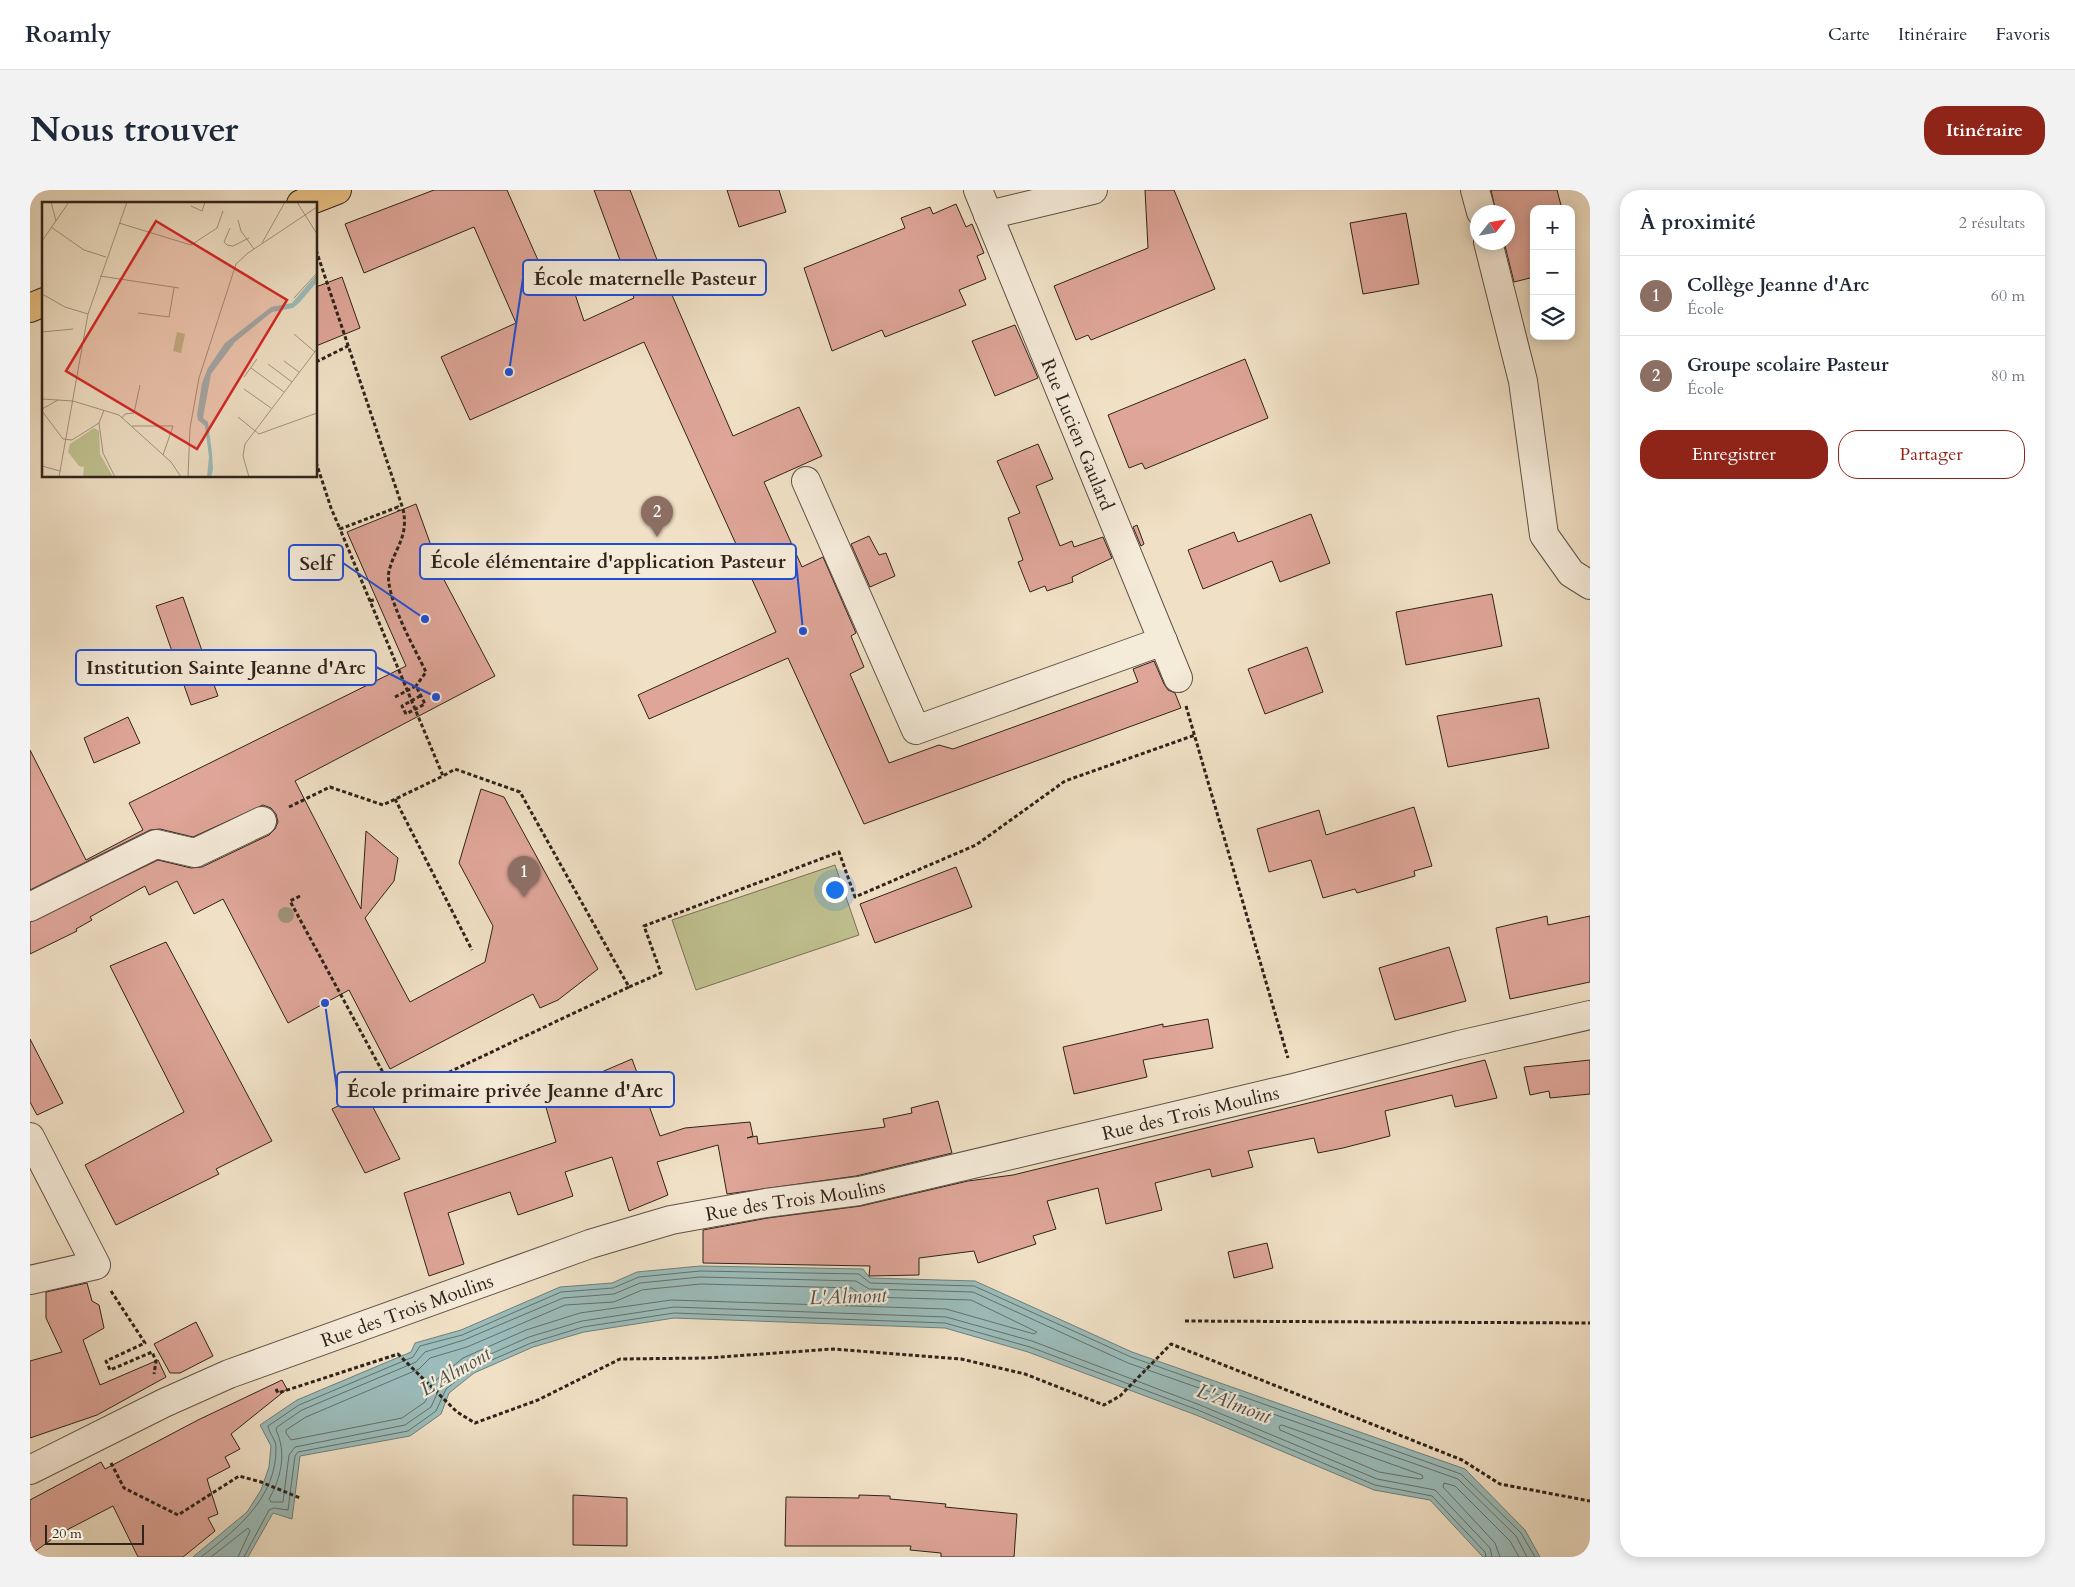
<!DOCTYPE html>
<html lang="fr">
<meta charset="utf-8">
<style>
body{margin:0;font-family:Cardo,serif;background:#f2f2f3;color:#1f2937}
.controls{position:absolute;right:15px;top:15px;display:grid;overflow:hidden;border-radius:10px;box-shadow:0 2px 12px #0003}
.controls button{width:45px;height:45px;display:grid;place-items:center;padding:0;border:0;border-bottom:1px solid #e0e1e3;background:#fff;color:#1f2937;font:25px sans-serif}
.compass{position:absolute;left:1440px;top:15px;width:45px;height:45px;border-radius:50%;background:#fff;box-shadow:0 2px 12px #0003;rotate:59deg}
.scale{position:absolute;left:15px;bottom:12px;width:99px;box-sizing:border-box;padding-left:5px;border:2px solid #2f231b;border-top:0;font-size:14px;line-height:18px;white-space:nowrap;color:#2f231b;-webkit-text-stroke:4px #f5ebd9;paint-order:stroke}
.you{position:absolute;left:804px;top:699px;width:18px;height:18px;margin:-12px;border:4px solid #fff;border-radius:50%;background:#1a73e8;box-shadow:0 0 0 8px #1a73e833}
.badge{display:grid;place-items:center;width:32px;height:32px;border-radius:50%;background:#8f2418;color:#fff;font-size:16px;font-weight:700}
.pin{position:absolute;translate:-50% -41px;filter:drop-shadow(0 1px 2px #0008)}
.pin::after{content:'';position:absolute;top:26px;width:18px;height:15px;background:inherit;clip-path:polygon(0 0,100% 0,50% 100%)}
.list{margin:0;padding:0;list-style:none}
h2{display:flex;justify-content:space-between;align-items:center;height:65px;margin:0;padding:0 20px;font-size:21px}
h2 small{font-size:16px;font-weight:400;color:#747a83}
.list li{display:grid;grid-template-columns:32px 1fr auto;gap:15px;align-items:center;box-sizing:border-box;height:80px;padding:0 20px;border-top:1px solid #e0e1e3}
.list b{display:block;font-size:19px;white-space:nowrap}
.list p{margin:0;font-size:16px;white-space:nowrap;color:#747a83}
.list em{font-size:16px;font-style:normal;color:#747a83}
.actions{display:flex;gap:10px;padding:15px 20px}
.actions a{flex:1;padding:11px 0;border:1px solid #8f2418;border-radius:20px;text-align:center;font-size:18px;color:#8f2418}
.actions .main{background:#8f2418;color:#fff}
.icon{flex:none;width:28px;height:28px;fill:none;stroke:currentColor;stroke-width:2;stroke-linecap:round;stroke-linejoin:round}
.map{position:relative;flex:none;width:1560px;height:1367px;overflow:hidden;border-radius:20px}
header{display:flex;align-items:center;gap:30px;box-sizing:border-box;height:70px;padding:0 25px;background:#fff;border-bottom:1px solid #e0e1e3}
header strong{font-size:24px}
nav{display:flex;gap:28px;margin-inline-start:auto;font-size:18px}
.intro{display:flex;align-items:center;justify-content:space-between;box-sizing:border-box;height:120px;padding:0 30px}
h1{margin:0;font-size:35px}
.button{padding:12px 22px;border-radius:20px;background:#8f2418;color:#fff;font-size:18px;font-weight:700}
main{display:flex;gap:30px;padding:0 30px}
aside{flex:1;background:#fff;border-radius:20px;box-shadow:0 2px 12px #0003}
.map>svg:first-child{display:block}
.green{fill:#c0c190;stroke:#787256}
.water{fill:#9bbcba;stroke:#707f7a}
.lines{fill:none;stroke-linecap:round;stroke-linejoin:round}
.shore{stroke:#65706a;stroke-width:1}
.building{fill:#dea598;stroke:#2f231b}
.minor-casing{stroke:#5f5246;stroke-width:30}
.major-casing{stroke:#2f231b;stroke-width:30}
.path{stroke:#2f231b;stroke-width:3;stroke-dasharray:4 2.5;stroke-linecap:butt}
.minor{stroke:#f5ebd9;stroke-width:28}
.major{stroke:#e8c082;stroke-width:28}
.path-bridge{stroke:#2f231b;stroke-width:3;stroke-dasharray:4 2.5;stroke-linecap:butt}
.tree{fill:#9e927b}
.labels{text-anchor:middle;stroke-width:4.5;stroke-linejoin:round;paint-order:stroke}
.street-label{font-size:19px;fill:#2f231b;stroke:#f5ebd9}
.water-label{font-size:20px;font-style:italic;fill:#4f514b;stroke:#f5ebd9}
.inset-road{fill:none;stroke:#a39481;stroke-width:1}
.view{fill:#d62828;fill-opacity:0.15;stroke:#d62828;stroke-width:2.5}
.inset-edge{fill:none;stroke:#2f231b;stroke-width:2.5}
.leader{fill:none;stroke:#1d4ed8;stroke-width:2}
.callout-dot{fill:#1d4ed8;stroke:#f5ebd9;stroke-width:2}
.callout{fill:#f5ebd9;stroke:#1d4ed8;stroke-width:2}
.callout-label{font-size:20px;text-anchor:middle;font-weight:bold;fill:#2f231b}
</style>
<header>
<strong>Roamly</strong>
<nav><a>Carte</a><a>Itinéraire</a><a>Favoris</a></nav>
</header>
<div class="intro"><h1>Nous trouver</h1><a class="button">Itinéraire</a></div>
<main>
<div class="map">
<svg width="1560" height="1367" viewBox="0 0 1560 1367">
<rect width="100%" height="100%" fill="#f0e0c5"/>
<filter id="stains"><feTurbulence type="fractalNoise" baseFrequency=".004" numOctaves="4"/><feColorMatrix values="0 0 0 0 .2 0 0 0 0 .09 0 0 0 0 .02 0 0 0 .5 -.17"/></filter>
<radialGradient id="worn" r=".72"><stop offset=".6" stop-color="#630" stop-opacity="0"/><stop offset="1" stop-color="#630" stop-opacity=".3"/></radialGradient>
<polygon class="green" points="805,675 829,745 666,800 642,730"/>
<polygon class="water" points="670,1076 833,1079 840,1088 945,1091 1102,1162 1435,1279 1495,1340 1510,1367 1453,1367 1400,1310 1344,1300 1166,1225 998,1162 915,1138 644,1128 554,1142 503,1157 444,1183 419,1203 411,1224 380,1246 270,1266 262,1329 243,1323 218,1367 163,1367 217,1322 231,1300 239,1277 241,1256 230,1235 267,1210 381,1162 385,1153 431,1140 530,1097 582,1093 607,1082"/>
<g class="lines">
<g class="shore">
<polygon points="671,1094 822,1098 831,1105 839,1107 941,1110 1007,1142 1004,1144 916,1119 641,1110 550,1123 496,1140 433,1168 406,1190 395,1212 372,1228 261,1250 256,1243 256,1240 276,1227 389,1179 400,1168 437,1157 535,1115 584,1112 612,1100"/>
<polygon points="1252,1235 1392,1285 1393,1288 1390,1289 1349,1282 1250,1240 1249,1237"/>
<path d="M171 1367C207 1339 247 1308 246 1257 246 1250 239 1243 238 1236L269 1215 383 1167 390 1156 432 1145 531 1102 583 1098 609 1087 670 1081 829 1084 840 1093 944 1096 1101 1167 1431 1284 1491 1343 1505 1367"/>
<polyline points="181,1367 218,1338 220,1341 208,1367"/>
<polyline points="214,1367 239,1320 244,1318 258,1320 265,1266 268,1262 378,1241 406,1221 416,1199 441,1179 501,1153 553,1137 644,1123 915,1133 1000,1157 1168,1220 1345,1295 1402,1306 1455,1362 1456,1367"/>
<path d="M1462 1367 1460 1358 1405 1300 1347 1289 1170 1215 1002 1151 916 1127 644 1117 552 1131 499 1147 438 1174 411 1195 401 1217 375 1235 265 1257 259 1265 253 1312H241L239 1309C251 1288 257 1263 246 1240L247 1237 272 1220 386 1172 395 1162 434 1150 533 1108 584 1104 610 1093 670 1087 826 1091 839 1099 943 1102 1098 1173 1428 1289 1486 1346 1497 1367"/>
<polyline points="1470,1367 1465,1353 1413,1297 1414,1293 1425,1296 1480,1351 1489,1367"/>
</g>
</g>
<g class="building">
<polygon points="404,0 477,0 515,86 540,89 554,131 604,108 564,0 600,0 629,75 703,246 769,217 792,266 734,292 772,377 793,367 826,443 821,446 834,477 820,484 859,573 909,555 923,559 1108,492 1103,479 1124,471 1134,494 1138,500 1145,503 1151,518 834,634 758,468 619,529 608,505 746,442 614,152 440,230 411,167 486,133 444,37 334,83 315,34"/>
<polygon points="697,0 749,0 756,22 709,37"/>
<polygon points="1115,0 1144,0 1185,99 1061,150 1058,145 1046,150 1024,96 1118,58"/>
<polygon points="1461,0 1527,0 1532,19 1504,19 1504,87 1484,92 1474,52 1478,52 1478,22 1466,22"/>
<polygon points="926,14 936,37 942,34 954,63 947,66 956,89 929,100 936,115 855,147 852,140 802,161 774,78 875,38 871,28 900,17 903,24"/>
<polygon points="1376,23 1389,94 1333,104 1320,33"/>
<polygon points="312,87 330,138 286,156 286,97"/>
<polygon points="985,135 1008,188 965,206 942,151"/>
<polygon points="1215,169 1238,228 1115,279 1112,273 1099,278 1078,225"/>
<polygon points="1008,254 1023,289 1006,296 1030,356 1042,351 1044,357 1073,347 1082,368 1042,387 1043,392 1017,401 1015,396 1000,402 988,372 993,370 978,328 990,323 967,271"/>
<polygon points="386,314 412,386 465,486 265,591 331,719 336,641 368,668 364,691 335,728 380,812 455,772 463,736 429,673 451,599 474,607 568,779 528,810 510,818 503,804 360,879 319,800 258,833 193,709 164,724 147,691 119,705 115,696 60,727 62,730 46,739 47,741 0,764 0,732 128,670 161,678 172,677 239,645 245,639 248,632 246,624 241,618 233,615 163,647 130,639 120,640 0,700 0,560 56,670 113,640 99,613 376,476 317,342"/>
<polygon points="1281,324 1300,373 1250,392 1242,371 1173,399 1158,360 1204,342 1208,352"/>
<polygon points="1107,335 1114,354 1111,356 1103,337"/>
<polygon points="839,346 849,365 856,363 865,386 840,397 821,354"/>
<polygon points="1462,404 1472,456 1376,475 1366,422"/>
<polygon points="153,407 188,506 161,515 126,416"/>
<polygon points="1277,457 1293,502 1235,524 1218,479"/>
<polygon points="1509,508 1519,558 1418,577 1407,526"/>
<polygon points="98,527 110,553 64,573 54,548"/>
<polygon points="1384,617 1402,676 1384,681 1385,686 1327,703 1325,699 1293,708 1281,670 1239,682 1227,639 1289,620 1296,645"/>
<polygon points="926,677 942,717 845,753 830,714"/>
<polygon points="1517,726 1518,735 1560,726 1560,792 1480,809 1466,738"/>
<polygon points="136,752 242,951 186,979 189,984 86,1035 55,975 154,922 80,776"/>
<polygon points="1419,757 1436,811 1365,830 1349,778"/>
<polygon points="1178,829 1183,858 1113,870 1117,887 1044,904 1033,857 1133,834 1133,837"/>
<polygon points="0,849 33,913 7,925 0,912"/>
<polygon points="602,869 630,946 655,938 720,932 723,946 717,948 727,946 728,954 855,937 853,929 882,923 881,918 908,911 922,963 826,986 697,1004 688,955 627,972 638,1005 599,1021 582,967 535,982 543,1006 488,1025 480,1002 418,1023 434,1074 399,1086 374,1003 526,952 513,907"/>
<polygon points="1455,870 1467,908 1425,917 1422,905 1355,921 1360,946 1313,958 1288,963 1284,948 1218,961 1223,977 1182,987 1180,979 1125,993 1132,1020 1076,1034 1068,998 1017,1011 1026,1039 1003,1046 1006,1054 948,1073 944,1061 889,1068 889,1085 839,1086 840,1076 673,1073 673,1040 738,1028 831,1016 938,991 983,985"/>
<polygon points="1560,870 1560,904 1520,908 1519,901 1500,905 1494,877"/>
<polygon points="335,902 370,969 335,983 302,919"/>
<polygon points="1237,1053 1243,1078 1204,1088 1198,1062"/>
<polygon points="57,1093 62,1111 69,1115 74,1138 53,1150 70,1195 128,1170 136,1187 67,1225 0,1248 0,1171 32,1162 16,1128 16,1102"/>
<polygon points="166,1132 183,1166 150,1183 140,1183 124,1154"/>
<polygon points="252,1190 257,1199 201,1244 210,1259 195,1267 200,1277 177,1289 188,1324 178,1328 185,1341 153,1367 108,1367 83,1316 29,1344 0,1365 0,1310 71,1272 75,1279 168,1230"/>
<polygon points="543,1305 597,1308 597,1356 543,1355"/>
<polygon points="829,1305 860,1306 860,1309 916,1314 915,1317 987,1324 984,1367 911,1367 911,1363 880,1360 881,1356 755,1356 756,1307 829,1308"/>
</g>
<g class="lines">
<defs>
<g id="minor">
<path id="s1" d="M948 0 1148 488"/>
<polyline points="1445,0 1451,22"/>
<polyline points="958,25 1063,0"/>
<polyline points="1458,52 1493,191 1514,345 1541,383 1560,395"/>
<polyline points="776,291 886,540 1133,451"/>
<polyline points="0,717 126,654 165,663 232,631"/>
<polyline points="0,947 66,1075 0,1090"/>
<path id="s2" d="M0 1280 134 1213 199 1184 560 1054 641 1030 736 1013 829 1001 1263 898 1429 855 1560 825"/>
</g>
<g id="major">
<polyline points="271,14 307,0"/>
<polyline points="0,118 14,112"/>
</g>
</defs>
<use href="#minor" class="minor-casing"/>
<use href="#major" class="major-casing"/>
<g class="path">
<path d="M286 60 373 319C379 347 365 357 359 381 354 405 385 459 396 482L386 496"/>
<polyline points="286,172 318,156"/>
<polyline points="286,272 301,318 310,339"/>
<polyline points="340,411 346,409"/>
<polyline points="1156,516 1258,868"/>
<polyline points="376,524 372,516 390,506"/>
<polyline points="365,609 442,760"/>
<polyline points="259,617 300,597 353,615 413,586 310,339 368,317 369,321"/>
<polyline points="270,706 260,711 357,890 394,894 599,797 490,602 425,579 413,586"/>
<polyline points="599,797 631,783 614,736 809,662 825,707 946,655 1035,591 1165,545"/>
<polyline points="81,1101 115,1153 76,1171 80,1180 122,1162 126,1171 124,1184"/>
<polyline points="1155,1131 1560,1133"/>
<polyline points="246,1199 248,1203 368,1164 427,1222 445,1233 508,1210 590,1169 676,1168 803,1159 931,1169 995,1184 1074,1215 1090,1206 1141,1154 1432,1270 1470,1294 1560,1311"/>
<polyline points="81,1273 94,1298 148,1325 209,1286 231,1292 270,1308"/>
</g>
<use href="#minor" class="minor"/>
<use href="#major" class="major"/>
<polyline class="path-bridge" points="365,507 386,496 395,514 376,524"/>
</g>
<circle class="tree" cx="256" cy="725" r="8"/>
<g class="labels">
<g class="street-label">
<text dy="7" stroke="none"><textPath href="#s1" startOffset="264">Rue Lucien Gaulard</textPath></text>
<text dy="7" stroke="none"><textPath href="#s2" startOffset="1220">Rue des Trois Moulins</textPath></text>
<text dy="7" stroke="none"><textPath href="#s2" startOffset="815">Rue des Trois Moulins</textPath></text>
<text dy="7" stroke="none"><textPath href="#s2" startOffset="410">Rue des Trois Moulins</textPath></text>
</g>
<g class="water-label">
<text transform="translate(818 1106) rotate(-2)" y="7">L'Almont</text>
<text transform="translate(425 1181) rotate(-30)" y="7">L'Almont</text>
<text transform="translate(1204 1213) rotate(21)" y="7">L'Almont</text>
</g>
</g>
<g transform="translate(12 12)">
<rect width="275" height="275" fill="#f0e0c5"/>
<path d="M135 130 143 132 139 151 131 149ZM52 226 57 229 58 252 71 275H41L42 265 37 264 26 250 28 242Z" fill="#c0c190"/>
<path d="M275 72V80L258 100 251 106 230 110 193 140 169 172 161 216 166 220 170 251 171 267 169 275H165L167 255 163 224 156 218 155 213 160 181 166 166 183 141 229 105 250 101Z" fill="#9bbcba"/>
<path class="inset-road" d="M9 0 14 19M255 0 275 32M149 4 160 9 163 0M196 18 199 29 212 47M77 21 149 43 175 26 181 9M9 25 42 48 64 55M188 26 182 40 185 43 191 44 207 36M0 39 27 0M220 41 243 0M58 74 137 86M0 92 23 105 46 112M252 96 275 71M96 111 127 115 132 86M0 130 31 127M252 132 273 150M242 159 257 170M226 162 250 180M209 166 242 190M202 175 215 157M202 187 229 206M0 197 31 199 77 213 129 260 139 275M0 207 16 198M62 208 57 221 61 251 73 275M0 209 21 237 30 238 57 221M196 215 217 232 275 211M80 216 83 212 92 211 98 183M90 224H131L121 253M0 264 18 269M17 275 46 112 85 0M146 275 148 226 157 176 194 62 206 51 275 5M207 275 201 254 203 242 275 147"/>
<path class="view" d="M114 19 245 98 155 247 24 169Z"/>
<rect width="275" height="275" class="inset-edge"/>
</g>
<path class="leader" d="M479 182L493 88M773 441L766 371M395 429L313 373M406 507L346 477M295 813L307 900"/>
<g class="callout-dot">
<circle cx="479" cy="182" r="5"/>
<circle cx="773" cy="441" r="5"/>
<circle cx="395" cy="429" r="5"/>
<circle cx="406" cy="507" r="5"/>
<circle cx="295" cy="813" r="5"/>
</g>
<g class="callout">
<rect x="493" y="70" width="243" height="35" rx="5"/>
<rect x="390" y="354" width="376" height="35" rx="5"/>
<rect x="259" y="355" width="54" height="35" rx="5"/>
<rect x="46" y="460" width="300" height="35" rx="5"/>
<rect x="307" y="882" width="337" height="35" rx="5"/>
</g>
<g class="callout-label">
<text x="615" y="95">École maternelle Pasteur</text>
<text x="578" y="378">École élémentaire d'application Pasteur</text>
<text x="286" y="380">Self</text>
<text x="196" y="484">Institution Sainte Jeanne d'Arc</text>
<text x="475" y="907">École primaire privée Jeanne d'Arc</text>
</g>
<rect width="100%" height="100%" filter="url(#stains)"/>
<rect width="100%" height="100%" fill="url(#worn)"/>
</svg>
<div class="controls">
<button>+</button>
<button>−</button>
<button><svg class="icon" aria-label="layers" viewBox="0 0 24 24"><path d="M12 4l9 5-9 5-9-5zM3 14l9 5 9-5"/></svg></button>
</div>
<svg class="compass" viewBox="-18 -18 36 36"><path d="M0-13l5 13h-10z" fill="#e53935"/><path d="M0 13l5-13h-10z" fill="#747a83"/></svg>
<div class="scale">20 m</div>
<div class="you"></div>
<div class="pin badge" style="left:494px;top:707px;background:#8d6e63">1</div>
<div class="pin badge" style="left:627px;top:347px;background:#8d6e63">2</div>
</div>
<aside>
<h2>À proximité<small>2 résultats</small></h2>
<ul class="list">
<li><span class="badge" style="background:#8d6e63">1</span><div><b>Collège Jeanne d'Arc</b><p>École</p></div><em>60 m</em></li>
<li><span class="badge" style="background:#8d6e63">2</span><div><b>Groupe scolaire Pasteur</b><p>École</p></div><em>80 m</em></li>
</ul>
<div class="actions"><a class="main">Enregistrer</a><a>Partager</a></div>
</aside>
</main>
